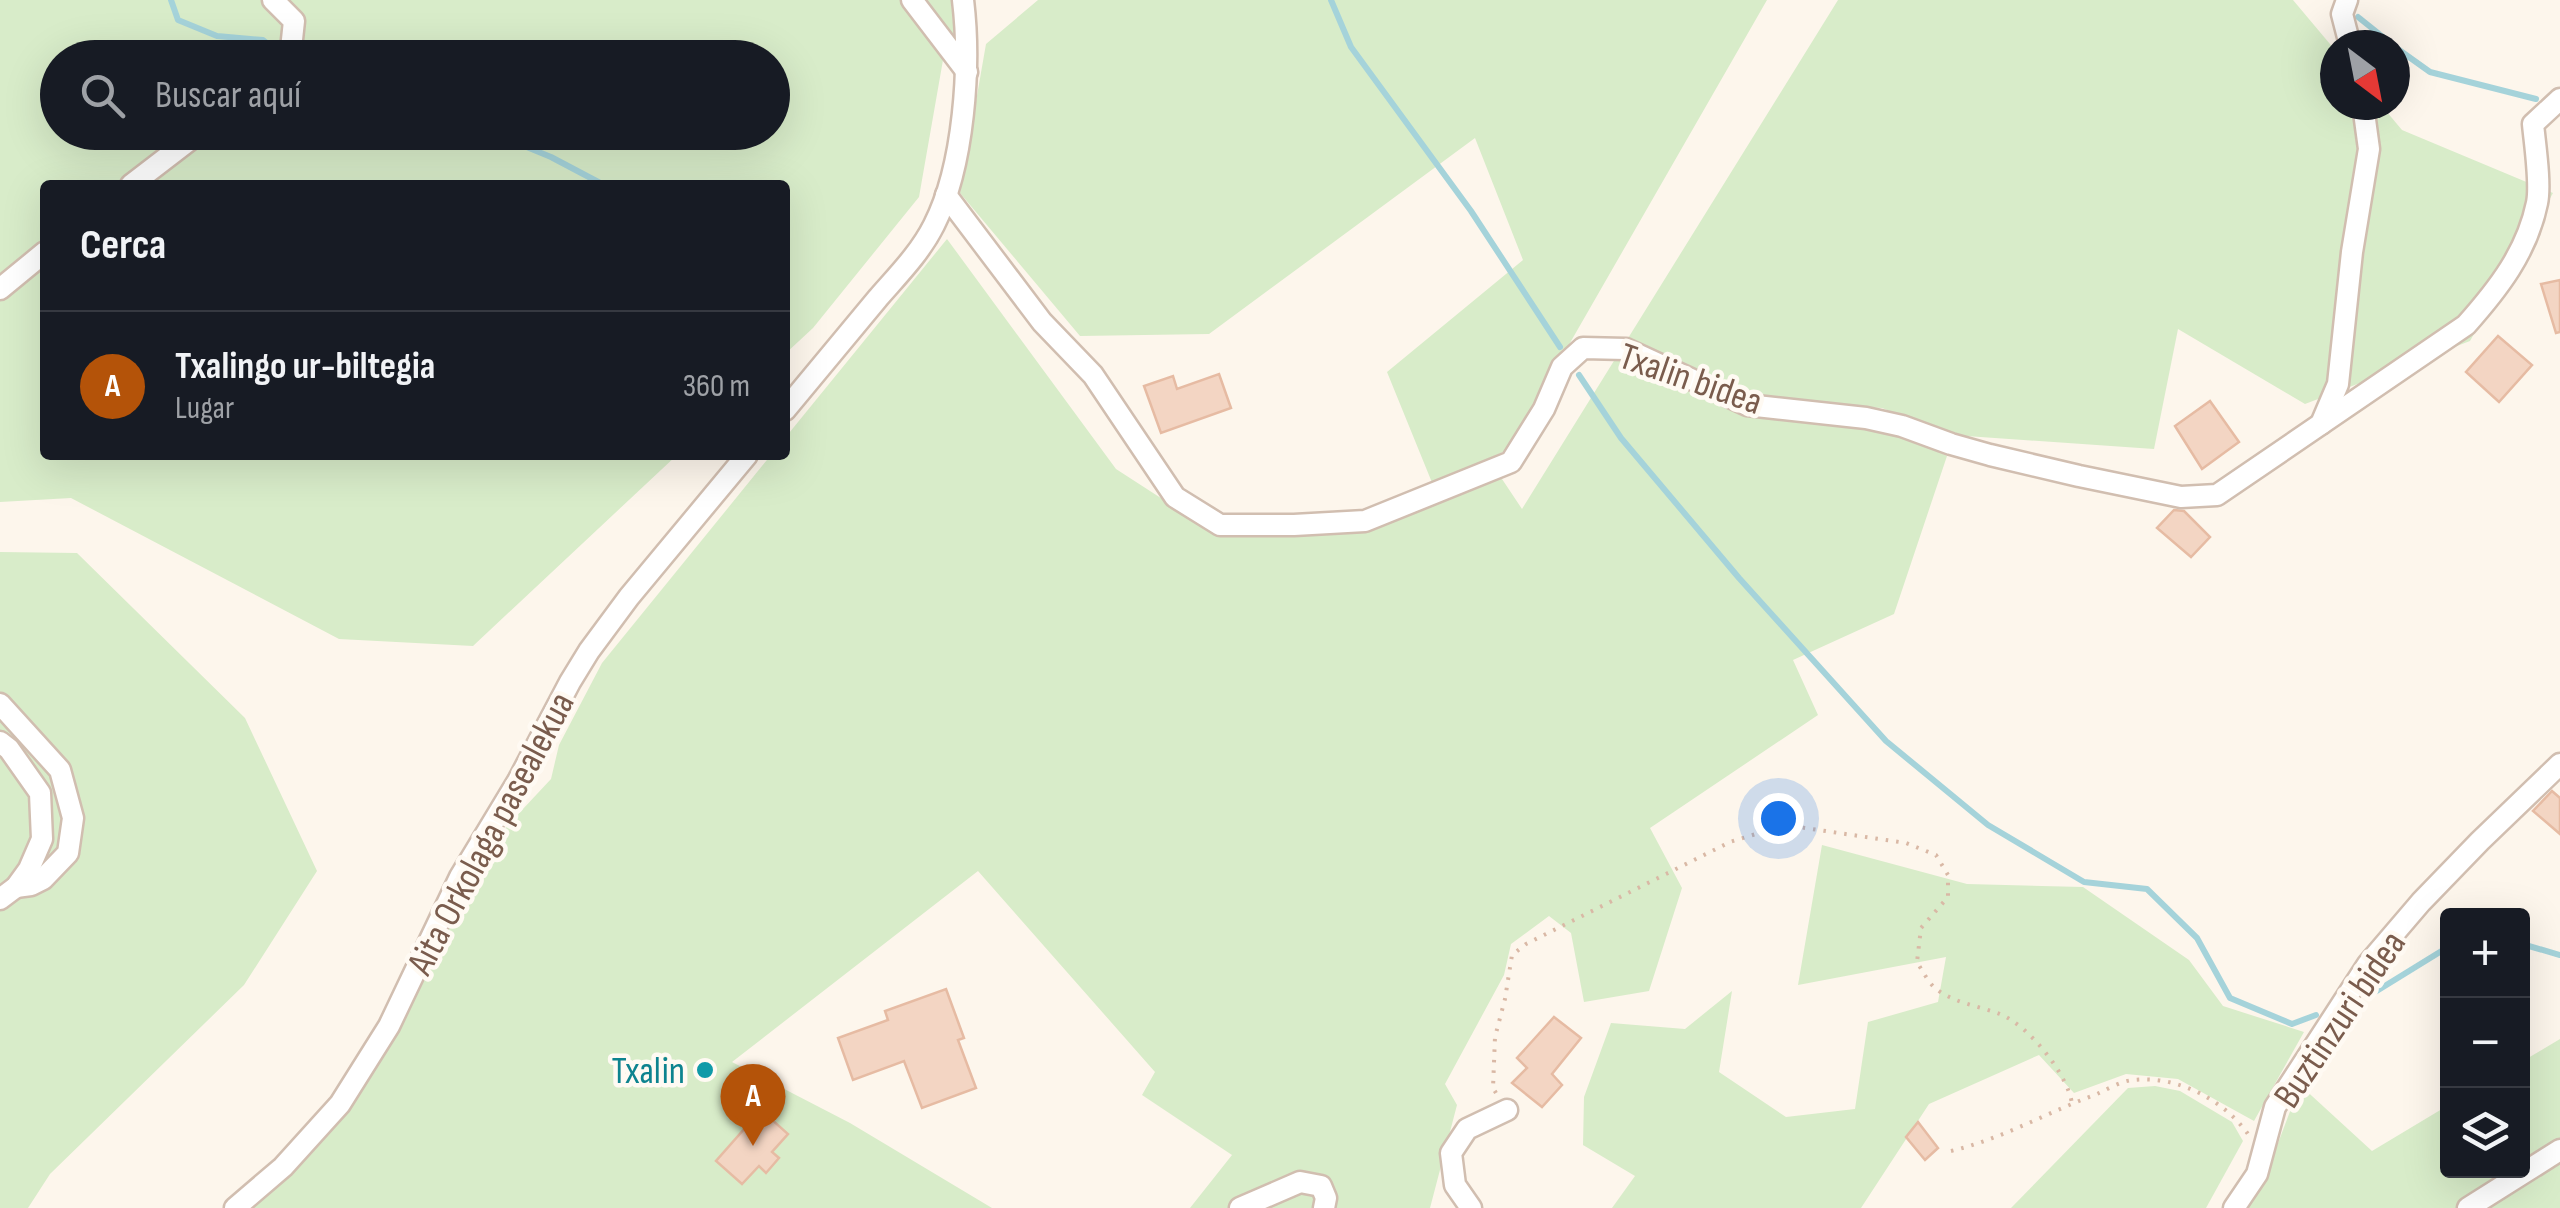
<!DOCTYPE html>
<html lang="es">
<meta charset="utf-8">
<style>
body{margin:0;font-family:"Sofia Sans Condensed",sans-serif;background:#242831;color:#f1f3f6}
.controls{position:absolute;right:30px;bottom:30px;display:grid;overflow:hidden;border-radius:10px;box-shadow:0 10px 40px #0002}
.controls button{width:90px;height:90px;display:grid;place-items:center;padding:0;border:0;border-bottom:2px solid #363941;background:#171b24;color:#f1f3f6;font:50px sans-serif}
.compass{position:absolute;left:2320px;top:30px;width:90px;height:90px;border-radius:50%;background:#171b24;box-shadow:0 10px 40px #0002;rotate:148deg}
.you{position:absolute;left:1778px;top:818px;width:35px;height:35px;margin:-25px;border:8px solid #fff;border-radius:50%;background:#1a73e8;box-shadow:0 0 0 15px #1a73e833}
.badge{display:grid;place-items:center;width:65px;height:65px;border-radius:50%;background:#b45309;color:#fff;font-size:32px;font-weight:700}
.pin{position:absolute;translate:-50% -82px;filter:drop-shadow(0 2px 5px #0008)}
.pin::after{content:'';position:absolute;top:52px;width:35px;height:30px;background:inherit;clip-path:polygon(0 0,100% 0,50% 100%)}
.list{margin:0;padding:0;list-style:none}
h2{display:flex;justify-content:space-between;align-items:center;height:130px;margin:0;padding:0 40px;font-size:42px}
h2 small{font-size:32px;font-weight:400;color:#9ea1a6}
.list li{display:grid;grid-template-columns:65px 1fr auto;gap:30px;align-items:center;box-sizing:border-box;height:150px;padding:0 40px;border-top:2px solid #363941}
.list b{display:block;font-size:38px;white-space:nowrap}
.list p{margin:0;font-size:32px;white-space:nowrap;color:#9ea1a6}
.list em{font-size:32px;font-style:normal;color:#9ea1a6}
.icon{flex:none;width:55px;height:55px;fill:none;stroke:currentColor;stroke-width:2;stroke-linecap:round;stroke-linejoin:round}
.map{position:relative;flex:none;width:2560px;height:1208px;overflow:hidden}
.search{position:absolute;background:#171b24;box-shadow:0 10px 40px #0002;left:40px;top:40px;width:750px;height:110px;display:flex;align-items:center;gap:25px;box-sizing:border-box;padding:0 35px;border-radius:55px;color:#9ea1a6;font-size:38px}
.panel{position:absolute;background:#171b24;box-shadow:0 10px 40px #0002;left:40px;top:180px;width:750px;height:280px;border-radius:10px}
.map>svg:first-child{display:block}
.green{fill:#d8ecc9;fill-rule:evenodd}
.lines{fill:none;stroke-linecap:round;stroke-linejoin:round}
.stream{stroke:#a5d3da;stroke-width:6}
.building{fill:#f3d5c3;stroke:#e6bba3;stroke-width:2.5}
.minor-casing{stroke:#d1beb0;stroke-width:25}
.path{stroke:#d9b8a5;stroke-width:4;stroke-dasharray:2.5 8;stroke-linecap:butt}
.minor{stroke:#fff;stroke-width:20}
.culture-dot{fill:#0f9aa8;stroke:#fffaf3;stroke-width:4}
.labels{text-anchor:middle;stroke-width:9;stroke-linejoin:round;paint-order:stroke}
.street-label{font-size:38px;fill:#7a5c4d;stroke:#fffaf3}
.culture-label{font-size:38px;fill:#0d838f;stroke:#fffaf3;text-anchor:end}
</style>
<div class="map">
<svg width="2560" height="1208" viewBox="0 0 2560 1208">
<rect width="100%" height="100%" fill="#fdf6ec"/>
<g class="green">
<path d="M0 0H951L954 34 943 60 919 197 813 328 785 354V185H45V455H677L473 646 339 639 71 498 0 502ZM58 58H772V132H58Z"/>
<polygon points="1038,0 1767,0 1509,449 1433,485 1387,372 1523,260 1475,138 1209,334 1080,336 960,193 986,44"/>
<polygon points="1838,0 2293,0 2335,50 2335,105 2381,105 2402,130 2553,193 2470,341 2305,404 2178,329 2154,449 1952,435 1882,408 1778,402 1901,432 1947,456 1894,614 1793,660 1818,715 1650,828 1682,888 1649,991 1584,1002 1571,933 1549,916 1511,944 1504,975 1445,1084 1457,1105 1430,1208 1190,1208 1232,1155 1142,1095 1155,1072 978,871 732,1062 850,1123 992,1208 252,1208 275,1189 344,1112 481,854 551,779 559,745 602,663 771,455 785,455 785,438 947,239 1116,469 1167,502 1281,535 1500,476 1522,509"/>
<polygon points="0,552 77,553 245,718 317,871 244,985 50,1174 28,1208 0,1208"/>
<polygon points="1822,845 1967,884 2083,887 2189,960 2223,1006 2304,1032 2254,1121 2178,1079 2126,1074 2074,1093 2039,1055 1929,1104 1861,1208 1612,1208 1635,1176 1583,1145 1584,1097 1611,1023 1685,1029 1732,991 1719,1072 1786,1117 1855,1109 1868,1022 1938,1002 1946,957 1798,985"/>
<polygon points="2560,1039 2560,1208 2243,1208 2264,1180 2300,1085 2372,1151 2447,1106 2448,1170 2522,1170 2523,1061"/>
<polygon points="2155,1086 2180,1091 2232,1122 2243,1141 2206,1208 2011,1208 2128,1088"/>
</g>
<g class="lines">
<g class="stream">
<polyline points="171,0 178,20 217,36 263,40 283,56"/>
<polyline points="1331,0 1351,47 1471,211 1560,347"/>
<polyline points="2358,17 2393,45"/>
<polyline points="2395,47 2430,72 2536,99"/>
<polyline points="490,132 551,157 604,185"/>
<polyline points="1579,375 1621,438 1739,578 1886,741 1988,825 2084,882 2147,889 2197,938 2230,998 2292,1024 2316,1015"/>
<polyline points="2522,944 2560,955"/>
<polyline points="2366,996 2375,992 2448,947"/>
</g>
</g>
<g class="building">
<polygon points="2560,280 2560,332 2556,333 2541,284"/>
<polygon points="2498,336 2532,365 2499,402 2466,372"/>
<polygon points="1219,374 1231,408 1161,433 1144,386 1173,376 1177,389"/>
<polygon points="2210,401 2239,442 2202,469 2175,426"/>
<polygon points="2174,510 2184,511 2210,537 2191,557 2157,528"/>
<polygon points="2552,791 2560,798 2560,834 2533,811"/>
<polygon points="946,989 964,1038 958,1040 976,1088 922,1108 904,1061 853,1080 838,1038 888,1020 885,1011"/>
<polygon points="1554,1017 1581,1038 1552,1074 1562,1085 1542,1107 1512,1083 1527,1068 1517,1058"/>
<polygon points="761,1110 788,1134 772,1152 779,1158 766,1173 759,1166 742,1184 716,1161"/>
<polygon points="1918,1122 1938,1148 1925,1160 1906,1137"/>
</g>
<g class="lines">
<defs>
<g id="minor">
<polyline points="273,0 294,21 290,58"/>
<polyline points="912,0 967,72"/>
<polyline points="2347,0 2342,14 2350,45"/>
<polyline points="131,185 200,132"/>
<path d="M946 195 1042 322 1093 375 1175 497 1220 525H1294L1365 521 1511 462 1544 409 1562 367 1583 348 1626 349 1747 405 1866 418 1902 426 1951 444 1990 455 2079 476 2181 497 2217 495 2466 325C2498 289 2527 252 2537 203 2541 184 2535 145 2533 124L2560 99"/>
<polyline points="0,289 45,252"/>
<path d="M785 410C816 373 847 335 878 298 898 275 920 253 934 225 964 166 971 66 963 0"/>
<polyline points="2321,424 2338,384 2352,252 2369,149 2363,105"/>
<polyline points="0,704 60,770 73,818 68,853 43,879 31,885 16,887"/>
<polyline points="0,742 9,749 40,793 42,839 29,869 16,887 0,899"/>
<polyline points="235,1208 283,1167 340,1104 389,1026 460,877 518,781 570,682 589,651 629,597 747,455"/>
<polyline points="1240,1208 1300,1182 1321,1186 1326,1198 1324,1208"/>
<polyline points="1471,1208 1455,1185 1451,1153 1467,1129 1507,1110"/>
<polyline points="2234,1208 2257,1174 2275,1107 2368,964 2421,902 2480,841 2560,764"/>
<polyline points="2468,1208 2560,1150"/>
</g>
</defs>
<use href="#minor" class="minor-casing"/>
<g class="path">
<path d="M1496 1093 1493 1088 1495 1037 1505 999 1512 955 1526 944 1730 842 1785 825 1906 843 1936 855 1948 875V897L1921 928 1917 962C1922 970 1928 982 1935 988 1953 1003 1979 1006 2000 1014 2028 1025 2068 1074 2072 1104"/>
<path d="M1951 1151C2002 1139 2048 1112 2097 1094 2108 1089 2121 1081 2133 1080 2176 1075 2223 1099 2248 1134"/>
</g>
<use href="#minor" class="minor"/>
</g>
<circle class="culture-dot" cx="705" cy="1070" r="10"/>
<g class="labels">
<g class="street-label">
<text transform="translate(1691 378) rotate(19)" y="13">Txalin bidea</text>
<text transform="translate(490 833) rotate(-62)" y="13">Aita Orkolaga pasealekua</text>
<text transform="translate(2339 1019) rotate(-56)" y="13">Buztinzuri bidea</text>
</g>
<g class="culture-label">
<text x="685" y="1083">Txalin</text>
</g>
</g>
</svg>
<div class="controls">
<button>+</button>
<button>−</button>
<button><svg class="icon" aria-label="layers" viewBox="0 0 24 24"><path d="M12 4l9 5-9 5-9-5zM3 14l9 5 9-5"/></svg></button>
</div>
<svg class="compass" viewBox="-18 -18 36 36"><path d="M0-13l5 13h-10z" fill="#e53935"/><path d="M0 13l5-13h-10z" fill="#9ea1a6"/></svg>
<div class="you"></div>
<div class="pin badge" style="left:753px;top:1146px">A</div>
<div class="search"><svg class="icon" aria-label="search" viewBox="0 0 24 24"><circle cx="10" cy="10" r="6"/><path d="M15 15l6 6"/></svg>Buscar aquí</div>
<section class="panel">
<h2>Cerca<small></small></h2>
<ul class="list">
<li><span class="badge">A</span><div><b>Txalingo ur-biltegia</b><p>Lugar</p></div><em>360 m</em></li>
</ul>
</section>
</div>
